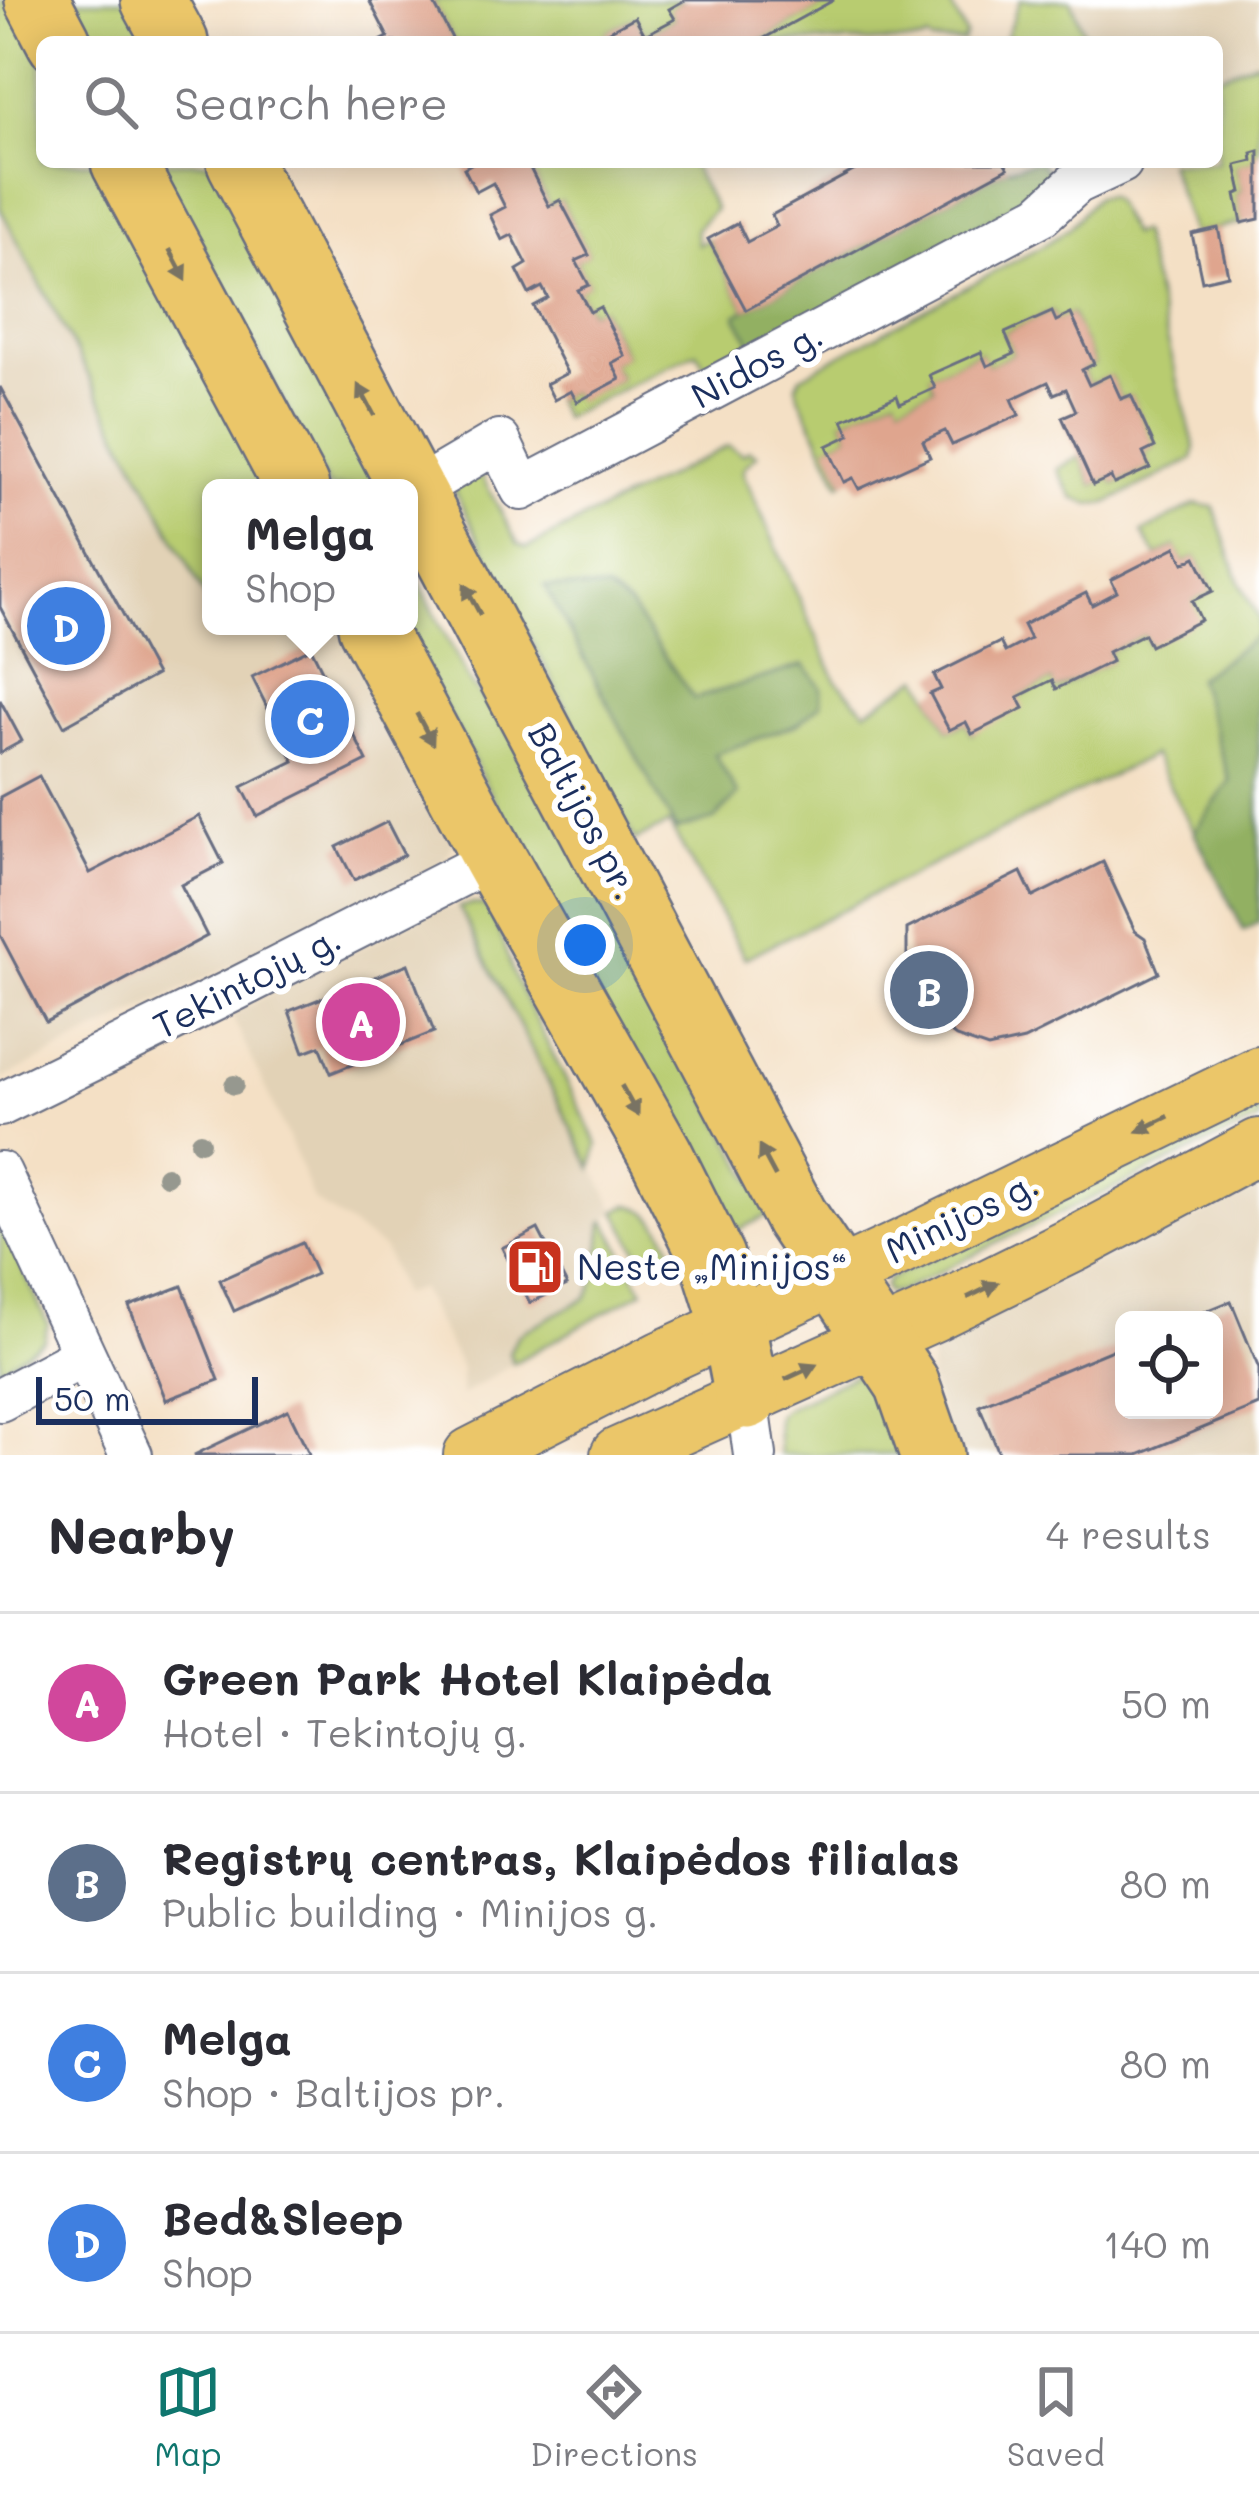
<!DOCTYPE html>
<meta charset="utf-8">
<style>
body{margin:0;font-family:Mali,sans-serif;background:#f2f2f3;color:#2b2b33}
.controls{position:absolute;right:36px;bottom:36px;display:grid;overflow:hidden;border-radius:18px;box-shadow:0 6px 30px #0003}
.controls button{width:108px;height:108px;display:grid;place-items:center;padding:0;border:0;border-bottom:3px solid #e1e1e2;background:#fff;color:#2b2b33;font:60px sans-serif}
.scale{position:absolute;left:36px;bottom:30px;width:222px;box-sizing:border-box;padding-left:12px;border:6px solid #1b2f5e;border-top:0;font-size:33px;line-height:42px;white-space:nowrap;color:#1b2f5e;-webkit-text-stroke:9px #fff;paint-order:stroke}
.you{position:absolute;left:585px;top:945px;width:42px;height:42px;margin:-30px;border:9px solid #fff;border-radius:50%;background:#1a73e8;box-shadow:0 0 0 18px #1a73e833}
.badge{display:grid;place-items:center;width:78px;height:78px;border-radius:50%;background:#0f766e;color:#fff;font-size:39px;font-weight:700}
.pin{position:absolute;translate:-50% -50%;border:6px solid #fff;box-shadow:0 3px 12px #0006}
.popup{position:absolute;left:202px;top:479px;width:216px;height:156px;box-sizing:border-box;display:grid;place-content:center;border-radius:18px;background:#fff;filter:drop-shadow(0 3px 9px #0005);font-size:39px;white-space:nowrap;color:#7c7c81}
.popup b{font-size:45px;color:#2b2b33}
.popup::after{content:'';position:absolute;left:50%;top:100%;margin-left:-24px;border:24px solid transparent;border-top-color:#fff}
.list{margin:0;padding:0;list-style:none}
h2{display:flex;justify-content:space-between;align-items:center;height:156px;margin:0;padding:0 48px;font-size:51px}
h2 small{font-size:39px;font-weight:400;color:#7c7c81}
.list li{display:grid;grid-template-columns:78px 1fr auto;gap:36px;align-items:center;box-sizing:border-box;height:180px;padding:0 48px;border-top:3px solid #e1e1e2}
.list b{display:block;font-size:45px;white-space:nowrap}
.list p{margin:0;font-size:39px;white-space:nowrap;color:#7c7c81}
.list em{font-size:39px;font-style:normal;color:#7c7c81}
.icon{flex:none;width:66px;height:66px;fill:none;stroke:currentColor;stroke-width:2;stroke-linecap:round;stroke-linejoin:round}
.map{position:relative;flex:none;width:1259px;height:1455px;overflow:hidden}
.search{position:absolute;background:#fff;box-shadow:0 6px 30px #0003;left:36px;right:36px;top:36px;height:132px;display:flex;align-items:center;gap:30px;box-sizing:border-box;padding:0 42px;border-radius:18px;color:#7c7c81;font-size:45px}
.sheet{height:876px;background:#fff}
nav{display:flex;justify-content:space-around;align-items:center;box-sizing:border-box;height:168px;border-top:3px solid #e1e1e2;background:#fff;font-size:33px;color:#7c7c81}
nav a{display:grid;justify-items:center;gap:6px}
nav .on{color:#0f766e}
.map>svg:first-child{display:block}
.built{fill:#e2d2b6;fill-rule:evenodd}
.green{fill:#b8cc70;stroke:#6a7e67;stroke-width:3;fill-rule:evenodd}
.forest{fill:#92b062;stroke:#567060;stroke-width:3}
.building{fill:#dfa58e}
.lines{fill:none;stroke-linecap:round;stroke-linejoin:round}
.minor-casing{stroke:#676d82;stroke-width:46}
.major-casing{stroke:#676d82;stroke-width:58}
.highway-casing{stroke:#676d82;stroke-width:68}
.minor{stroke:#fff;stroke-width:42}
.major{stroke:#ebc669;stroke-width:54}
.highway{stroke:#ebc669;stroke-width:63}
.tree{fill:#96988f}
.oneway{fill:#797363}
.labels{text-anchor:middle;stroke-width:12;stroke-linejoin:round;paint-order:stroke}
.street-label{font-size:36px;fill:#1b2f5e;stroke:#fff}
.poi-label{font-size:36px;fill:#1b2f5e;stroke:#fff;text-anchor:start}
</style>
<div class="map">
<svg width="1259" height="1455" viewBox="0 0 1259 1455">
<rect width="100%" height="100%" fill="#fff"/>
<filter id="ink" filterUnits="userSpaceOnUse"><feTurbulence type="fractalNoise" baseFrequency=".00833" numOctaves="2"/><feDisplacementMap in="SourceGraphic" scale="24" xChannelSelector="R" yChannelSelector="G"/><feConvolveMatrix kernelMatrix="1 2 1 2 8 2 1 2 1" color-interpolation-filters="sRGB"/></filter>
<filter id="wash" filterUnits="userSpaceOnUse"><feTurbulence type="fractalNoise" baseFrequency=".004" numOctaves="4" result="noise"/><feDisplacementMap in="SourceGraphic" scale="48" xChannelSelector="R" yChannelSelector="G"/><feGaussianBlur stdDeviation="2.7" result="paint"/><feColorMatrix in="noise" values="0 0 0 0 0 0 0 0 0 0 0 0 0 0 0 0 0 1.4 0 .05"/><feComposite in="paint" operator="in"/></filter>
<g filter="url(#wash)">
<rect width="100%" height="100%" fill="#f4e0c5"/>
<g class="built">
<polygon points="1071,0 1259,0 1259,60 1217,75 1217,42 1087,42"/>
<polygon points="0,208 211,607 211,626 342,626 452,832 452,848 444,861 417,877 317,923 0,1080"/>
<polygon points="459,907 616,1211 603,1223 595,1281 586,1298 510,1353 513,1363 461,1396 461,1369 419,1288 401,1295 384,1249 313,1200 293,1149 231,1014 436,909"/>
<path d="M1259 1189V1455H955L930 1380 931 1355 937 1341 955 1326ZM1124 1320H1214V1410H1124Z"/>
</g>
<g class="green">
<polygon points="0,0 10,0 42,60 42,162 96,162 269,488 211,488 211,607 0,208"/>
<polygon points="70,0 127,0 150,42 93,42"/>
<polygon points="432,0 681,0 682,2 670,9 675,19 645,35 635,17 606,33 610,42 454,42"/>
<polygon points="834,0 948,0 966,35 963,42 931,42 928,39 921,42 757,42"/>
<polygon points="1020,0 1071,0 1087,42 1009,42 1006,36"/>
<polygon points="1259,60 1259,151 1253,161 1236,166 1242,192 1236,194 1242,223 1192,234 1168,162 1217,162 1217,76"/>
<polygon points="157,162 213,162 384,487 329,488"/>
<polygon points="527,162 690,162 715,209 696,229 698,245 708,239 746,310 737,315 754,348 709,374 697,352 563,418 554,400 571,391 577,401 620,379 612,363 625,355 601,308 590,312 578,290 588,284 576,261 588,254 561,201 549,206"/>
<polygon points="1107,196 1113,200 1131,235 1140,231 1195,449 1193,459 1107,503 1090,504 1073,498 1057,469 1080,457 1093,485 1111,477 1115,484 1149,468 1143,453 1154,447 1131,396 1121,399 1110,376 1089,385 1082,370 1094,364 1071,314 1056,321 1052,312 1005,333 1014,354 987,366 980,352 930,375 934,388 900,404 896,396 843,420 850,435 828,446 844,482 840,484 799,396 796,386 801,376 1041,247 1068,229 1096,197"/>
<path d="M728 446 743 454 749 450 757 455 744 467 743 473 836 680 866 711 920 677 949 730 966 722 972 734 1018 697 1052 680 1057 689 1111 661 1108 652 1144 634 1149 645 1192 601 1212 590 1196 557 1184 563 1175 547 1157 556 1142 533 1196 504 1214 507 1238 578 1259 619V635L1197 678 1230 781 1194 832 1153 755 745 958 669 824 635 841 453 489 479 471 518 544 527 548ZM606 590 630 607 694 699 803 665 798 724 714 754Z"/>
<polygon points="409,563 470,683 520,745 770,1214 736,1231 654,1076 616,1031 402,626 409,626"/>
<polygon points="472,904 482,905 492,911 514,976 598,1145 592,1168 459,907"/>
<polygon points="1259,1098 1259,1120 1007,1238 899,1292 887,1293 884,1287 888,1279"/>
<path d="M628 1205C657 1208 665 1236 678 1259L669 1264 643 1260 616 1211Z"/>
<polygon points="0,1219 48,1324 44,1340 0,1369"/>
<path d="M606 1221 643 1291 513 1363 509 1353 516 1338 522 1332 586 1298C600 1277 600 1248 603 1223Z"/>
<polygon points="869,1372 907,1455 779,1455 777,1416 784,1409 855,1375"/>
</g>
<g class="forest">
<polygon points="1033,162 1041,162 1050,176 1049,187 754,348 736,315 1008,168"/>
<polygon points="545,586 606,590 630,607 694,699 804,665 821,687 821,704 798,724 715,754 738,795 714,820 676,830"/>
<polygon points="1259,635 1259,922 1244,931 1194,832 1230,781 1197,678"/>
</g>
<g id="blocks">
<g class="building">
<polygon points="369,0 432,0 454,42 378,42 388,37"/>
<polygon points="685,0 834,0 757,42 610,42 605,33 635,17 645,35 675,19 669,9"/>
<polygon points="1259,151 1259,219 1242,223 1236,194 1242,192 1236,165 1253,161 1252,153"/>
<polygon points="470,162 527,162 549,206 560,200 589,255 576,261 589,285 578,290 590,312 600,307 625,356 612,363 620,379 577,402 571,391 554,400 546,384 567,373 533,306 548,298 542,287 529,294 517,270 527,264 512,235 502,240 490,215 505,207 493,183 476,192 464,168 471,164"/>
<polygon points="870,162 1004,162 1008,168 746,310 708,239 738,223 747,242 777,226 772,215"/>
<polygon points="1218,228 1228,275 1202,281 1192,234"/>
<polygon points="1052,312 1056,321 1071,314 1094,364 1082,370 1089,385 1110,375 1121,399 1131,395 1155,447 1143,453 1150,468 1114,484 1111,477 1093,485 1062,417 1076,411 1066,389 1054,394 1048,382 1012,399 1019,415 952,445 945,431 923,441 930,457 859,489 853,478 844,482 827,446 850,435 843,420 897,396 900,404 935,388 929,375 981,352 987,366 1014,354 1005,333"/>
<polygon points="0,387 156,675 64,726 0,607"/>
<polygon points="1176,547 1184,563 1196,557 1213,591 1192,601 1201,620 1150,646 1144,634 1108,652 1112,661 1056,689 1052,680 1018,697 1024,708 972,734 966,722 949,730 930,694 941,689 934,675 1000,642 1005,652 1030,639 1023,625 1086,593 1092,605 1117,592 1111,580"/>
<polygon points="311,648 367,761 257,816 242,787 294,761 252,677"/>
<polygon points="0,700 22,741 0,753"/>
<polygon points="39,776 90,873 199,816 223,863 181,885 207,936 46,1022 0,935 0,797"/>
<polygon points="387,822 404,855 354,880 337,847"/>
<polygon points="1103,862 1135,931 1145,938 1159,973 1024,1040 988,1048 956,1037 927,1015 907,978 907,929 1021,872 1033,897"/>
<polygon points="408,964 434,1032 331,1073 320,1046 304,1052 289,1011"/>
<polygon points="538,1229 567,1285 530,1303 502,1248"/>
<polygon points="302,1243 316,1274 234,1311 220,1280"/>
<polygon points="182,1286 219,1380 166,1400 129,1306"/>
<polygon points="1231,1301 1259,1369 1259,1405 1138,1455 1000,1455 979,1405 1124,1345 1124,1410 1214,1410 1214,1320 1185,1320"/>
<polygon points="288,1410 310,1455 194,1455"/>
</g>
</g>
</g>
<g filter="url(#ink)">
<use href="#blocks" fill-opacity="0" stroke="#676d82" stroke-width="3"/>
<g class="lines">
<defs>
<g id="minor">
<polyline points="414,491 499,441 522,489 1041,215 1076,183 1121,162"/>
<polyline points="0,1105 236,989 494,858"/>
<polyline points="0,1173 131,1455"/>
<polyline points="747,1397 755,1455"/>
<polyline points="0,1400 83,1356"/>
</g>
<g id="major">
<polyline points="471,1455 660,1359 900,1248 1259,1074"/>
<polyline points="618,1455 933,1314 1077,1243 1259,1146"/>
</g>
<g id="highway">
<polyline points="37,0 59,42"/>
<polyline points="153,0 176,42"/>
<polyline points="123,162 297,488"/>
<polyline points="239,162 796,1217 907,1383 932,1455"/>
<polyline points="370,626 494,858 661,1155 712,1257 733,1324 747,1397"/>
</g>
</defs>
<use href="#minor" class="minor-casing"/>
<use href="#major" class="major-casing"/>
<use href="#highway" class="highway-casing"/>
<use href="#minor" class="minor"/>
<use href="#major" class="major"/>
<use href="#highway" class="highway"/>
</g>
<g class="tree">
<circle cx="234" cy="1085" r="10"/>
<circle cx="200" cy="1142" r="10"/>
<circle cx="166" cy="1176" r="10"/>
</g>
<defs><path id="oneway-solid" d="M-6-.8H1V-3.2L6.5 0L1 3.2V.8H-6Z" transform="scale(3)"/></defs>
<g class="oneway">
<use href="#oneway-solid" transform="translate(178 265) rotate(62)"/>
<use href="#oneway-solid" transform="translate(366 400) rotate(-118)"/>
<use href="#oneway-solid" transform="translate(472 599) rotate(-118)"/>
<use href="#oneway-solid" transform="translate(425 729) rotate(62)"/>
<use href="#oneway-solid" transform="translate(630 1101) rotate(61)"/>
<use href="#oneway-solid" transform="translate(1153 1124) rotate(154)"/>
<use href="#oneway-solid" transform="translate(767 1161) rotate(-118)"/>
<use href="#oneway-solid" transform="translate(983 1290) rotate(-26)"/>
<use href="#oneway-solid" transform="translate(801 1372) rotate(-25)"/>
</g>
</g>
<defs>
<symbol id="fuel-square" viewBox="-11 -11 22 22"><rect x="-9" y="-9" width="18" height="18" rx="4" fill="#c8321e" stroke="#fff"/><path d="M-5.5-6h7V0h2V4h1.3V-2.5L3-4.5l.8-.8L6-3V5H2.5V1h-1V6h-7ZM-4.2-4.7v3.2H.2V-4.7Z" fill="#fff"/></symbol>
</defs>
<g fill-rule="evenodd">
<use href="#fuel-square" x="502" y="1234" width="66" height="66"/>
</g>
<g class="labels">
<g class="street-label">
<text transform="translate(757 365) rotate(-28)" y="13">Nidos g.</text>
<text transform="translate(584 811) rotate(62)" y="13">Baltijos pr.</text>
<text transform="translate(247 982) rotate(-27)" y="13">Tekintojų g.</text>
<text transform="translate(962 1217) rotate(-26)" y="13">Minijos g.</text>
</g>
<g class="poi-label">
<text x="577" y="1280">Neste „Minijos“</text>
</g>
</g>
</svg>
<div class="controls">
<button><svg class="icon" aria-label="locate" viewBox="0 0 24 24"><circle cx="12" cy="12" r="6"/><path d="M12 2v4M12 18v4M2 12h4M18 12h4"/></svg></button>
</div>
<div class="scale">50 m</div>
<div class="you"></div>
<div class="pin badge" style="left:361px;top:1022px;background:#d1479c">A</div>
<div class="pin badge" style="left:929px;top:990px;background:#5c6f8a">B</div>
<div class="pin badge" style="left:310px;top:719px;background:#3f7fe0">C</div>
<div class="popup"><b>Melga</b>Shop</div>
<div class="pin badge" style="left:66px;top:626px;background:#3f7fe0">D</div>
<div class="search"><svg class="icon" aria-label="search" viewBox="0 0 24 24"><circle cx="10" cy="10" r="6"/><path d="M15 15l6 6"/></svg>Search here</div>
</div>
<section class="sheet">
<h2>Nearby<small>4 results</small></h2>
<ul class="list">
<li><span class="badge" style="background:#d1479c">A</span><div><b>Green Park Hotel Klaipėda</b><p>Hotel · Tekintojų g.</p></div><em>50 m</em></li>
<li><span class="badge" style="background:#5c6f8a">B</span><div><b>Registrų centras, Klaipėdos filialas</b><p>Public building · Minijos g.</p></div><em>80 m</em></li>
<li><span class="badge" style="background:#3f7fe0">C</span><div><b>Melga</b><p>Shop · Baltijos pr.</p></div><em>80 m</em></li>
<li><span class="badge" style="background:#3f7fe0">D</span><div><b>Bed&amp;Sleep</b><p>Shop</p></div><em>140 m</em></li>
</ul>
</section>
<nav>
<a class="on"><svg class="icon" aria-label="map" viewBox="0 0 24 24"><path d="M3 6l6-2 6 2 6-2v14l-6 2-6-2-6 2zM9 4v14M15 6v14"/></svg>Map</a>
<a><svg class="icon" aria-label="directions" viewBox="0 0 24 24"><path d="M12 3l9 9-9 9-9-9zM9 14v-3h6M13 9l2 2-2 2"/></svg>Directions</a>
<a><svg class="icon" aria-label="saved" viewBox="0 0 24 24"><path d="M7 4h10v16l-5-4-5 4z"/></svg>Saved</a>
</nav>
